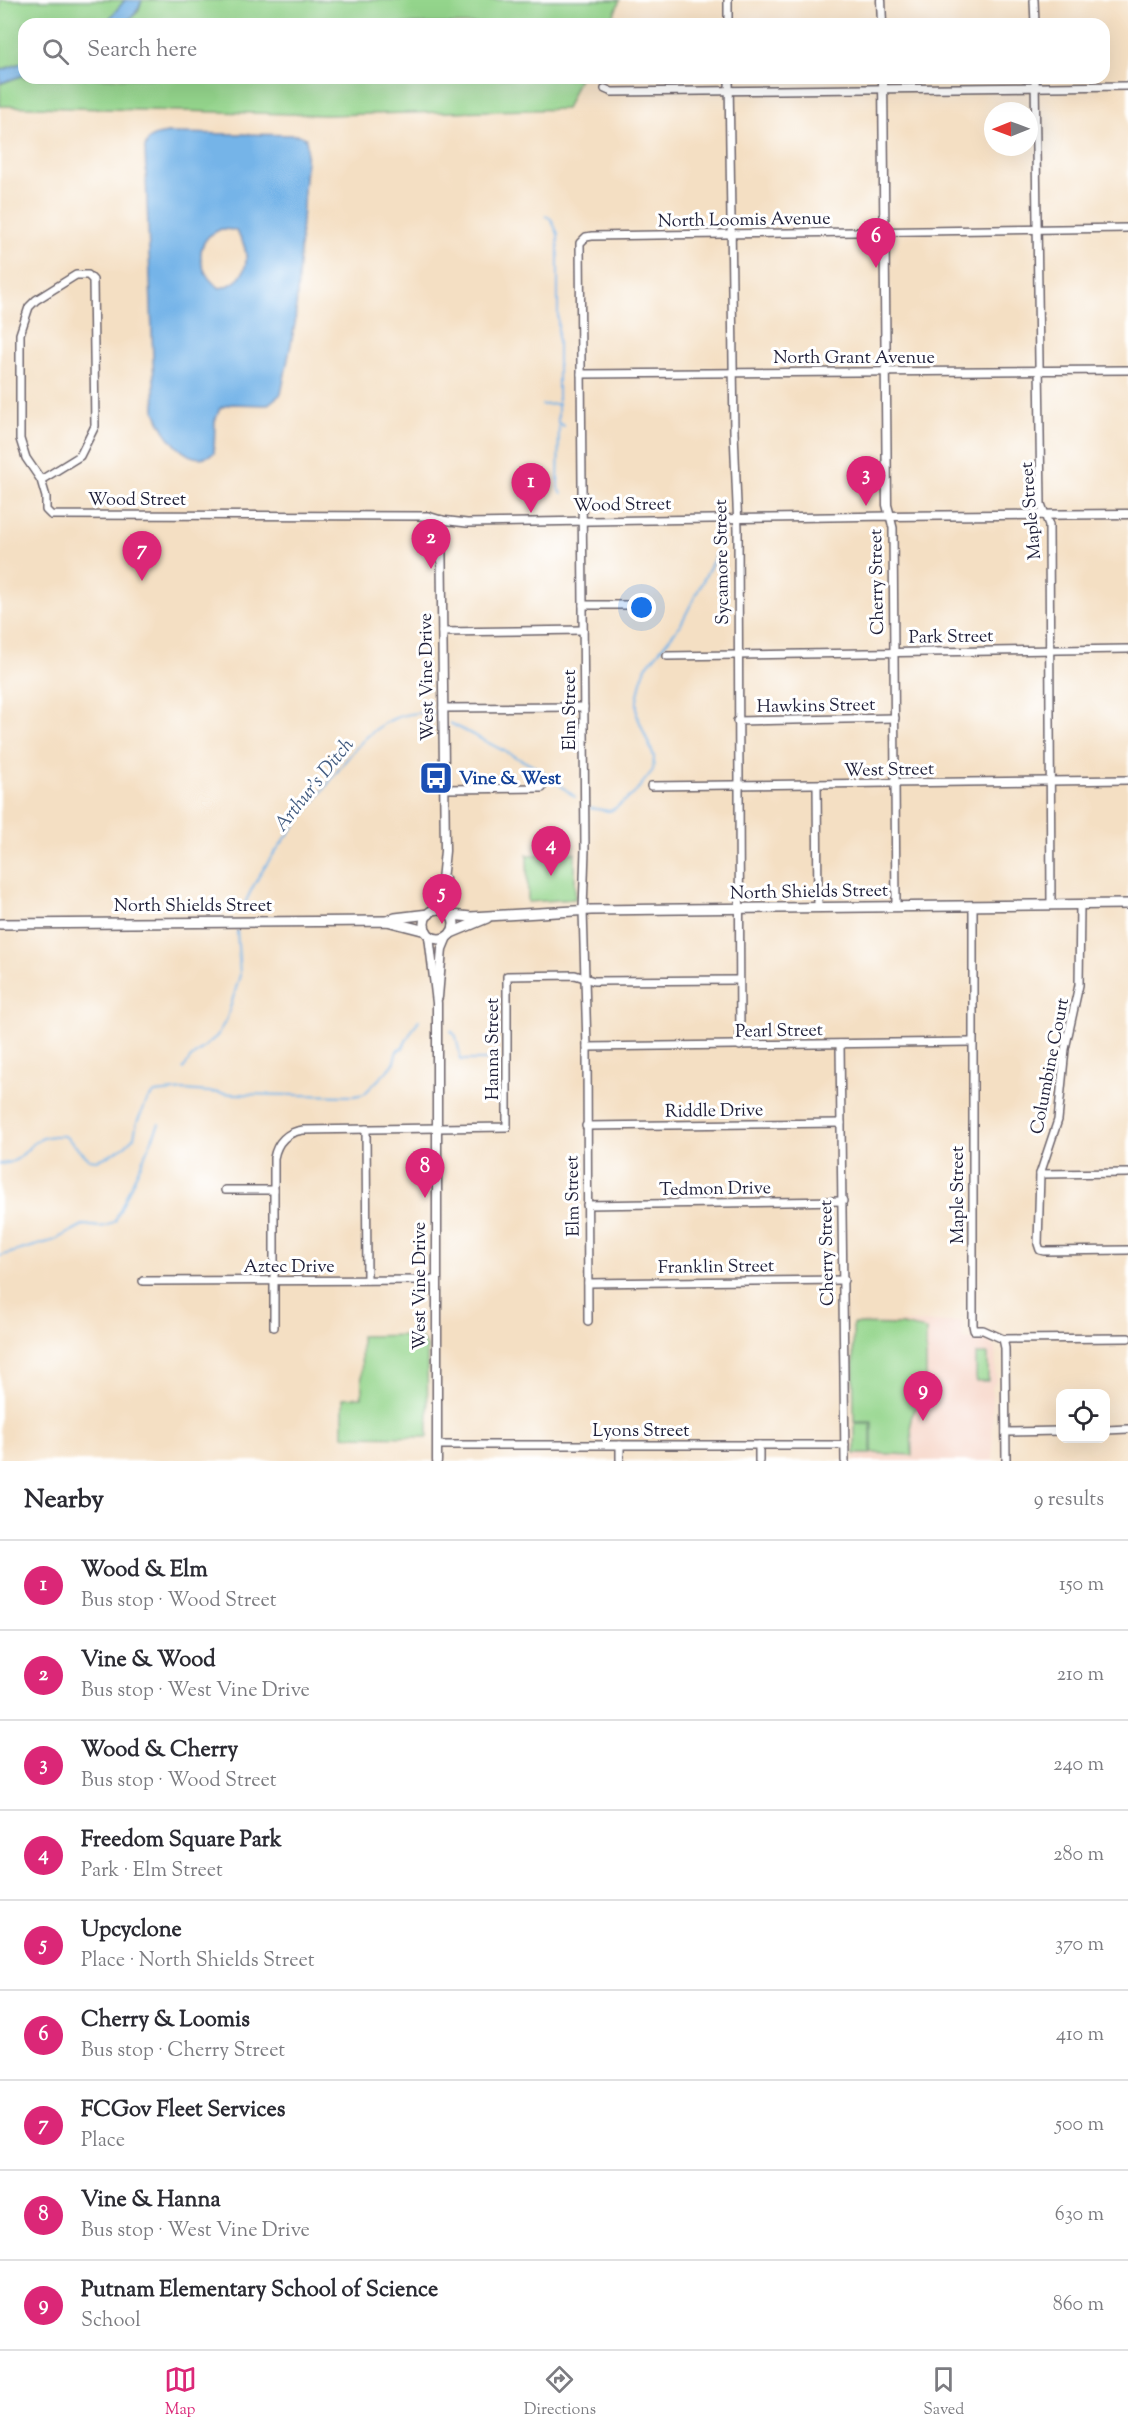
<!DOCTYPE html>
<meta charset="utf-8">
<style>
body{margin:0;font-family:"Sorts Mill Goudy",serif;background:#f2f2f3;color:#2b2b33}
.controls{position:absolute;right:18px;bottom:18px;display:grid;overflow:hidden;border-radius:12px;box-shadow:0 6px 24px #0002}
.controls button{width:54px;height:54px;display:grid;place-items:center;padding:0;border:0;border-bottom:2px solid #e1e1e2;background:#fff;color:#2b2b33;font:30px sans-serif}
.compass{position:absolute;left:984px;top:102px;width:54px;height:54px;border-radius:50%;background:#fff;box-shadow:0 6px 24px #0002;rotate:269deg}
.you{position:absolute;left:642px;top:608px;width:21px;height:21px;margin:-15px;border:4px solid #fff;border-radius:50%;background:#1a73e8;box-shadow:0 0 0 9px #1a73e833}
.badge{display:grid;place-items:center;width:39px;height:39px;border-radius:50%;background:#db2777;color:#fff;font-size:20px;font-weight:700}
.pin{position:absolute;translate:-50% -50px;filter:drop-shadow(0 2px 3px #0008)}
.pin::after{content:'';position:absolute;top:32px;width:21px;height:18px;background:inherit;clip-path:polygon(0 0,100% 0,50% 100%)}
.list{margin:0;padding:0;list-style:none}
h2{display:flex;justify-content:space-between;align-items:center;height:78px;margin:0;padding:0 24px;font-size:26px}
h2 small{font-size:20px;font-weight:400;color:#7c7c81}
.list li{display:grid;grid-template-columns:39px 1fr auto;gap:18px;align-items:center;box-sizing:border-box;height:90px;padding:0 24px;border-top:2px solid #e1e1e2}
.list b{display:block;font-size:22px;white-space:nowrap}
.list p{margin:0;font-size:20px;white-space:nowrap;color:#7c7c81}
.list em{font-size:20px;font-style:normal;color:#7c7c81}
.icon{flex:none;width:33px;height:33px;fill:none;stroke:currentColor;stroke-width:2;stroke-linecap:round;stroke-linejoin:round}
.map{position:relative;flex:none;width:1128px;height:1461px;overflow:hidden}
.search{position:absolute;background:#fff;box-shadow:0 6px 24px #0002;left:18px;right:18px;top:18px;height:66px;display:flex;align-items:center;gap:15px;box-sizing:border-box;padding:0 21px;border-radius:18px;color:#7c7c81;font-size:22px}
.sheet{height:888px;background:#fff}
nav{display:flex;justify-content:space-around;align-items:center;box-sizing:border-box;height:84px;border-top:2px solid #e1e1e2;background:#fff;font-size:16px;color:#7c7c81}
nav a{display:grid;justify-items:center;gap:3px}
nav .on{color:#db2777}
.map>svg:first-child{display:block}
.built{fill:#f6d2c3}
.green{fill:#94d58c;stroke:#5b7c64;stroke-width:1.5}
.water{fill:#74b4e8;stroke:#4b6b92;stroke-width:1.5;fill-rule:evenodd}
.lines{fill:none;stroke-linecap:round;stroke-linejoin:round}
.stream{stroke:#74b4e8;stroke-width:2}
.minor-casing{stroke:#6c646b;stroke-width:10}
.tertiary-casing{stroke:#6c646b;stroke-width:11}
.secondary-casing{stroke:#6c646b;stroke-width:12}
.minor{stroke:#fff;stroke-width:7}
.tertiary{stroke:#fff;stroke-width:8}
.secondary{stroke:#fff;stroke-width:9}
.labels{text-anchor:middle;stroke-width:6;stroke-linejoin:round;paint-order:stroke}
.street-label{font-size:18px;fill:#22223b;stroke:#fff}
.transit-label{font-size:18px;font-weight:bold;fill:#164399;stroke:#fff;text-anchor:start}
.water-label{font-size:20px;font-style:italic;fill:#435c80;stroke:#fff}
</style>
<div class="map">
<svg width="1128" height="1461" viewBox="0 0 1128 1461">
<rect width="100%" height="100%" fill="#fff"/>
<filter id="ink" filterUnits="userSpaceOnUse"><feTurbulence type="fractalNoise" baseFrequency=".0167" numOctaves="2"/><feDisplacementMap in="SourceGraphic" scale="12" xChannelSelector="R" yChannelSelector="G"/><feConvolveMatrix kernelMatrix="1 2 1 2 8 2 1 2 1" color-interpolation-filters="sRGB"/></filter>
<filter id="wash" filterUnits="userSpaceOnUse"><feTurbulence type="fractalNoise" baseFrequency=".008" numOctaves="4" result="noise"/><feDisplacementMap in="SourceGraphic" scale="24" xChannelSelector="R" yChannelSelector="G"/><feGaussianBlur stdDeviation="1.35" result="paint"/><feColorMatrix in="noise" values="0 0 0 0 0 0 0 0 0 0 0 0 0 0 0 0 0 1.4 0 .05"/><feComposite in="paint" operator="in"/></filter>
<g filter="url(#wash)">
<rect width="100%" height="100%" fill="#f4dfc3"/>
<polygon class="built" points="962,1322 963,1340 988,1341 995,1348 996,1380 992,1387 993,1461 854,1461 853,1323"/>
<g class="green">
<polygon points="0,0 125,0 105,24 24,24 24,62 0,70"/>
<polygon points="142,0 620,0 610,24 123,24 138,12"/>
<polygon points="24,75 24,78 579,78 566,109 327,115 0,106 0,84"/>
<polygon points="575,853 575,899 528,902 527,855"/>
<polygon points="853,1324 902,1325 926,1330 926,1388 911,1418 912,1455 872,1453 872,1422 854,1422"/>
<polygon points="418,1335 427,1346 428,1437 343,1436 343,1398 362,1397 361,1336"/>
<rect x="976" y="1354" width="12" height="27"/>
<rect x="855" y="1423" width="16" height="31"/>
</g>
<g class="water">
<path d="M125 0H142C134 21 126 24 105 24Z"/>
<polygon points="24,62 24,75 0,83 0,71"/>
<path d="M168 133 299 135 306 138 307 147 295 324 281 394 267 405 231 404 220 408 215 421 214 453C188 471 163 433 155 411L145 148C149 134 156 135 168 133ZM221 229 235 230C253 251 250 282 220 288 204 278 193 254 208 237 211 234 217 231 221 229Z"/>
</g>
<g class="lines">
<g class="stream">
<polyline points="546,216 551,219 558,234 558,423 564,426"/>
<polyline points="542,405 559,404"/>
<polyline points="559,424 558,488 562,493"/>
<polyline points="450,723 541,770 575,797"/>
<polyline points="590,808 609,811 614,809 634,794 653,770 654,757 637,715 637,700 641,681 646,667 681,624 723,541"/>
<path d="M242 911C258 867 293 830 321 793 339 770 357 741 382 725 397 715 417 711 435 713"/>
<polyline points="451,1031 456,1036 461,1060 498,1060"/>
<polyline points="183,1069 190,1059 217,1036 227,1018 240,975 237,931"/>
<path d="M0 1164C32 1163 21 1133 65 1136L89 1159 97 1160 108 1156 125 1146 134 1137 137 1122 148 1099 155 1093 184 1090 234 1094 354 1096 364 1094 393 1065 397 1051 403 1048C403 1045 417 1022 419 1020"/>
<path d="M0 1256 55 1240 83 1225C97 1226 102 1230 115 1221L159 1124"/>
</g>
</g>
</g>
<g filter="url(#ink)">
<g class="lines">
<defs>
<g id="minor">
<polyline points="728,0 728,24"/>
<polyline points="1034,0 1035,24"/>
<polyline points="729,78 734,432 738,529 740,1046"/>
<polyline points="1035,78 1041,504 1049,525 1051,905"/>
<polyline points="605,89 612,92 1128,86"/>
<polyline points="581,374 1128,370"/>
<polyline points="41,480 80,456 95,426 93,280 88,275 76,275 36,300 29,307 20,334 20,439 26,458 41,480 46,497 46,510 51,515 428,516 441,520 467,523 890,516 893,528 896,907"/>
<polyline points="583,605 636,605"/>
<polyline points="442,632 583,630"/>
<polyline points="667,656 1128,649"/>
<polyline points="443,708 584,707"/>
<polyline points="737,721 895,718"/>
<polyline points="817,785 818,907"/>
<polyline points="651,786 1128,780"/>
<polyline points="444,789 542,788"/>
<polyline points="1080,905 1079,985 1065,1049 1058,1120 1040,1174 1038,1244 1040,1250 1044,1251 1128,1250"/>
<polyline points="973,906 973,1325 974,1330 983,1330 1003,1339 1005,1348 1006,1461"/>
<polyline points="840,1044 845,1461"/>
<polyline points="587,1047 972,1042"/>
<polyline points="586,1126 841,1123"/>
<polyline points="366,1129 367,1280"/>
<polyline points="1040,1174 1128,1173"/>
<polyline points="225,1190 274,1190"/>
<polyline points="587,1205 843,1201"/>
<polyline points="143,1281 435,1280"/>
<polyline points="588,1283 844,1280"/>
<polyline points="588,1321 587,1047 583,910 585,849 580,243 586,237 592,236 1128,228"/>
<path d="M274 1327V1158C277 1142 287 1132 303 1130L507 1127V976L575 975 594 981 738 980"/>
<polyline points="1003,1339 1128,1338"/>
<polyline points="1106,1430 1128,1429"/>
<polyline points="1006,1432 1060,1431"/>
<polyline points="437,1445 845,1445"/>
<polyline points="620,1461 620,1445"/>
<polyline points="759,1461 759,1445"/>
</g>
<g id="tertiary">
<polyline points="881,0 882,24"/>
<polyline points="883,78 887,505 890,516 1128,514"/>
<polyline points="445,879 448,912"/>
<polyline points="434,910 442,880 445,851 441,520"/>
<polyline points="429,936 437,1003 437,1461"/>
<polyline points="438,997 442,949 447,937"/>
</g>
<g id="secondary">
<circle cx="439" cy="924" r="15"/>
<polyline points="451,915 471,917 591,910 1128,904"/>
<polyline points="387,921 395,918 429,914"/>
<polyline points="0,924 387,921 426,931"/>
<polyline points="451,933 487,918"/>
</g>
</defs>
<use href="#minor" class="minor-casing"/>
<use href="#tertiary" class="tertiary-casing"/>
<use href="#secondary" class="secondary-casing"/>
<use href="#minor" class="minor"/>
<use href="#tertiary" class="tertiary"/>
<use href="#secondary" class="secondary"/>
</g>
</g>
<defs>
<symbol id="bus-square" viewBox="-11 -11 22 22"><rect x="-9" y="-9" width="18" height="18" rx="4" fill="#1a4fb4" stroke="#fff"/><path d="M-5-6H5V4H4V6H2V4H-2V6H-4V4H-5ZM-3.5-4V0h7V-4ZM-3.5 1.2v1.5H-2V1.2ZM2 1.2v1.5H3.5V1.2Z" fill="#fff"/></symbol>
</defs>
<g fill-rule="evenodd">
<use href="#bus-square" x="417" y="759" width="38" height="38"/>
</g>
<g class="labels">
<g class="street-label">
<text transform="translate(744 219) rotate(-1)" y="6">North Loomis Avenue</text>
<text x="854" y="363">North Grant Avenue</text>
<text x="137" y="505">Wood Street</text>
<text transform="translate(622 504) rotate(-1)" y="6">Wood Street</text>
<text transform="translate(1030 511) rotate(-95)" y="6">Maple Street</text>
<text transform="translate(721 562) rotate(-91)" y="6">Sycamore Street</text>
<text transform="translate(876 582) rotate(-91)" y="6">Cherry Street</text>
<text transform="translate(951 636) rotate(-1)" y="6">Park Street</text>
<text transform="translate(426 677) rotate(-91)" y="6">West Vine Drive</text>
<text transform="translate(816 705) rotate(-1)" y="6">Hawkins Street</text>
<text transform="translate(569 710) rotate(-90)" y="6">Elm Street</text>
<text transform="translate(889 769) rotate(-1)" y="6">West Street</text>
<text transform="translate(809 891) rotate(-1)" y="6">North Shields Street</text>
<text x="193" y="911">North Shields Street</text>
<text transform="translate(779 1030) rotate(-1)" y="6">Pearl Street</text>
<text transform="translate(492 1049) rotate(-90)" y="6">Hanna Street</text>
<text transform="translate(1049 1066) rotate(-79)" y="6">Columbine Court</text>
<text transform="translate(714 1110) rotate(-1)" y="6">Riddle Drive</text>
<text transform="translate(715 1188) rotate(-1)" y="6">Tedmon Drive</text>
<text transform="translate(957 1195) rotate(-90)" y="6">Maple Street</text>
<text transform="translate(572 1196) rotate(-91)" y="6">Elm Street</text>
<text transform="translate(826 1253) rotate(-91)" y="6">Cherry Street</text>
<text x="289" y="1272">Aztec Drive</text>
<text transform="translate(716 1266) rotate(-1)" y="6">Franklin Street</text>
<text transform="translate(419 1286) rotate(-90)" y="6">West Vine Drive</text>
<text x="641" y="1436">Lyons Street</text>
</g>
<g class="transit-label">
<text x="459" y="784">Vine &amp; West</text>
</g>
<g class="water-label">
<text transform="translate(313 784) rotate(-51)" y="7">Arthur's Ditch</text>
</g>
</g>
</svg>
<div class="controls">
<button><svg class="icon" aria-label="locate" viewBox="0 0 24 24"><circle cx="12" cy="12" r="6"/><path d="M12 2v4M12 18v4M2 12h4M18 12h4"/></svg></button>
</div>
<svg class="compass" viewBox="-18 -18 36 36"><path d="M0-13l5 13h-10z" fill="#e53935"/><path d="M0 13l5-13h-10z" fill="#7c7c81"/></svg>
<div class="you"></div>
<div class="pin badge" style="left:531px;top:513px">1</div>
<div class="pin badge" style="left:431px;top:569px">2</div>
<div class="pin badge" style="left:866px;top:506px">3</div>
<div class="pin badge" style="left:551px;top:876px">4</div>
<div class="pin badge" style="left:442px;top:924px">5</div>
<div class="pin badge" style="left:876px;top:268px">6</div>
<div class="pin badge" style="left:142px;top:581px">7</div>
<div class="pin badge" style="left:425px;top:1198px">8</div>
<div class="pin badge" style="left:923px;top:1421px">9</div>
<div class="search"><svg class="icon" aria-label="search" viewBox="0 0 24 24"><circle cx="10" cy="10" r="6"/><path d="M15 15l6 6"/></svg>Search here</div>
</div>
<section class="sheet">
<h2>Nearby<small>9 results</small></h2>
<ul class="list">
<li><span class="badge">1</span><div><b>Wood &amp; Elm</b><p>Bus stop · Wood Street</p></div><em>150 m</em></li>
<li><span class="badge">2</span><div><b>Vine &amp; Wood</b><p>Bus stop · West Vine Drive</p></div><em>210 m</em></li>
<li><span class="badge">3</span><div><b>Wood &amp; Cherry</b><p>Bus stop · Wood Street</p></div><em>240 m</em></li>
<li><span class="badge">4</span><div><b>Freedom Square Park</b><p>Park · Elm Street</p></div><em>280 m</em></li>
<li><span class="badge">5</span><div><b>Upcyclone</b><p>Place · North Shields Street</p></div><em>370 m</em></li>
<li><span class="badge">6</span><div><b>Cherry &amp; Loomis</b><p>Bus stop · Cherry Street</p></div><em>410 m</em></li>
<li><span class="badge">7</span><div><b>FCGov Fleet Services</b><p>Place</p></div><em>500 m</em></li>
<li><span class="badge">8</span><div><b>Vine &amp; Hanna</b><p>Bus stop · West Vine Drive</p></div><em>630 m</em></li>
<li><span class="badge">9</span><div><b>Putnam Elementary School of Science</b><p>School</p></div><em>860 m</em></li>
</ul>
</section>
<nav>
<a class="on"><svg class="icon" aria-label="map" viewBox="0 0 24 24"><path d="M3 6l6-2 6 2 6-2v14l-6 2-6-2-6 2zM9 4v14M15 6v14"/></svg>Map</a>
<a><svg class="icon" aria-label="directions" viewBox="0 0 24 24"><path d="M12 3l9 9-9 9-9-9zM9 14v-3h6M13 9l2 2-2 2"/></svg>Directions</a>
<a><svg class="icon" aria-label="saved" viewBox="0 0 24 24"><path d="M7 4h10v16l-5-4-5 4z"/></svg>Saved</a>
</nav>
